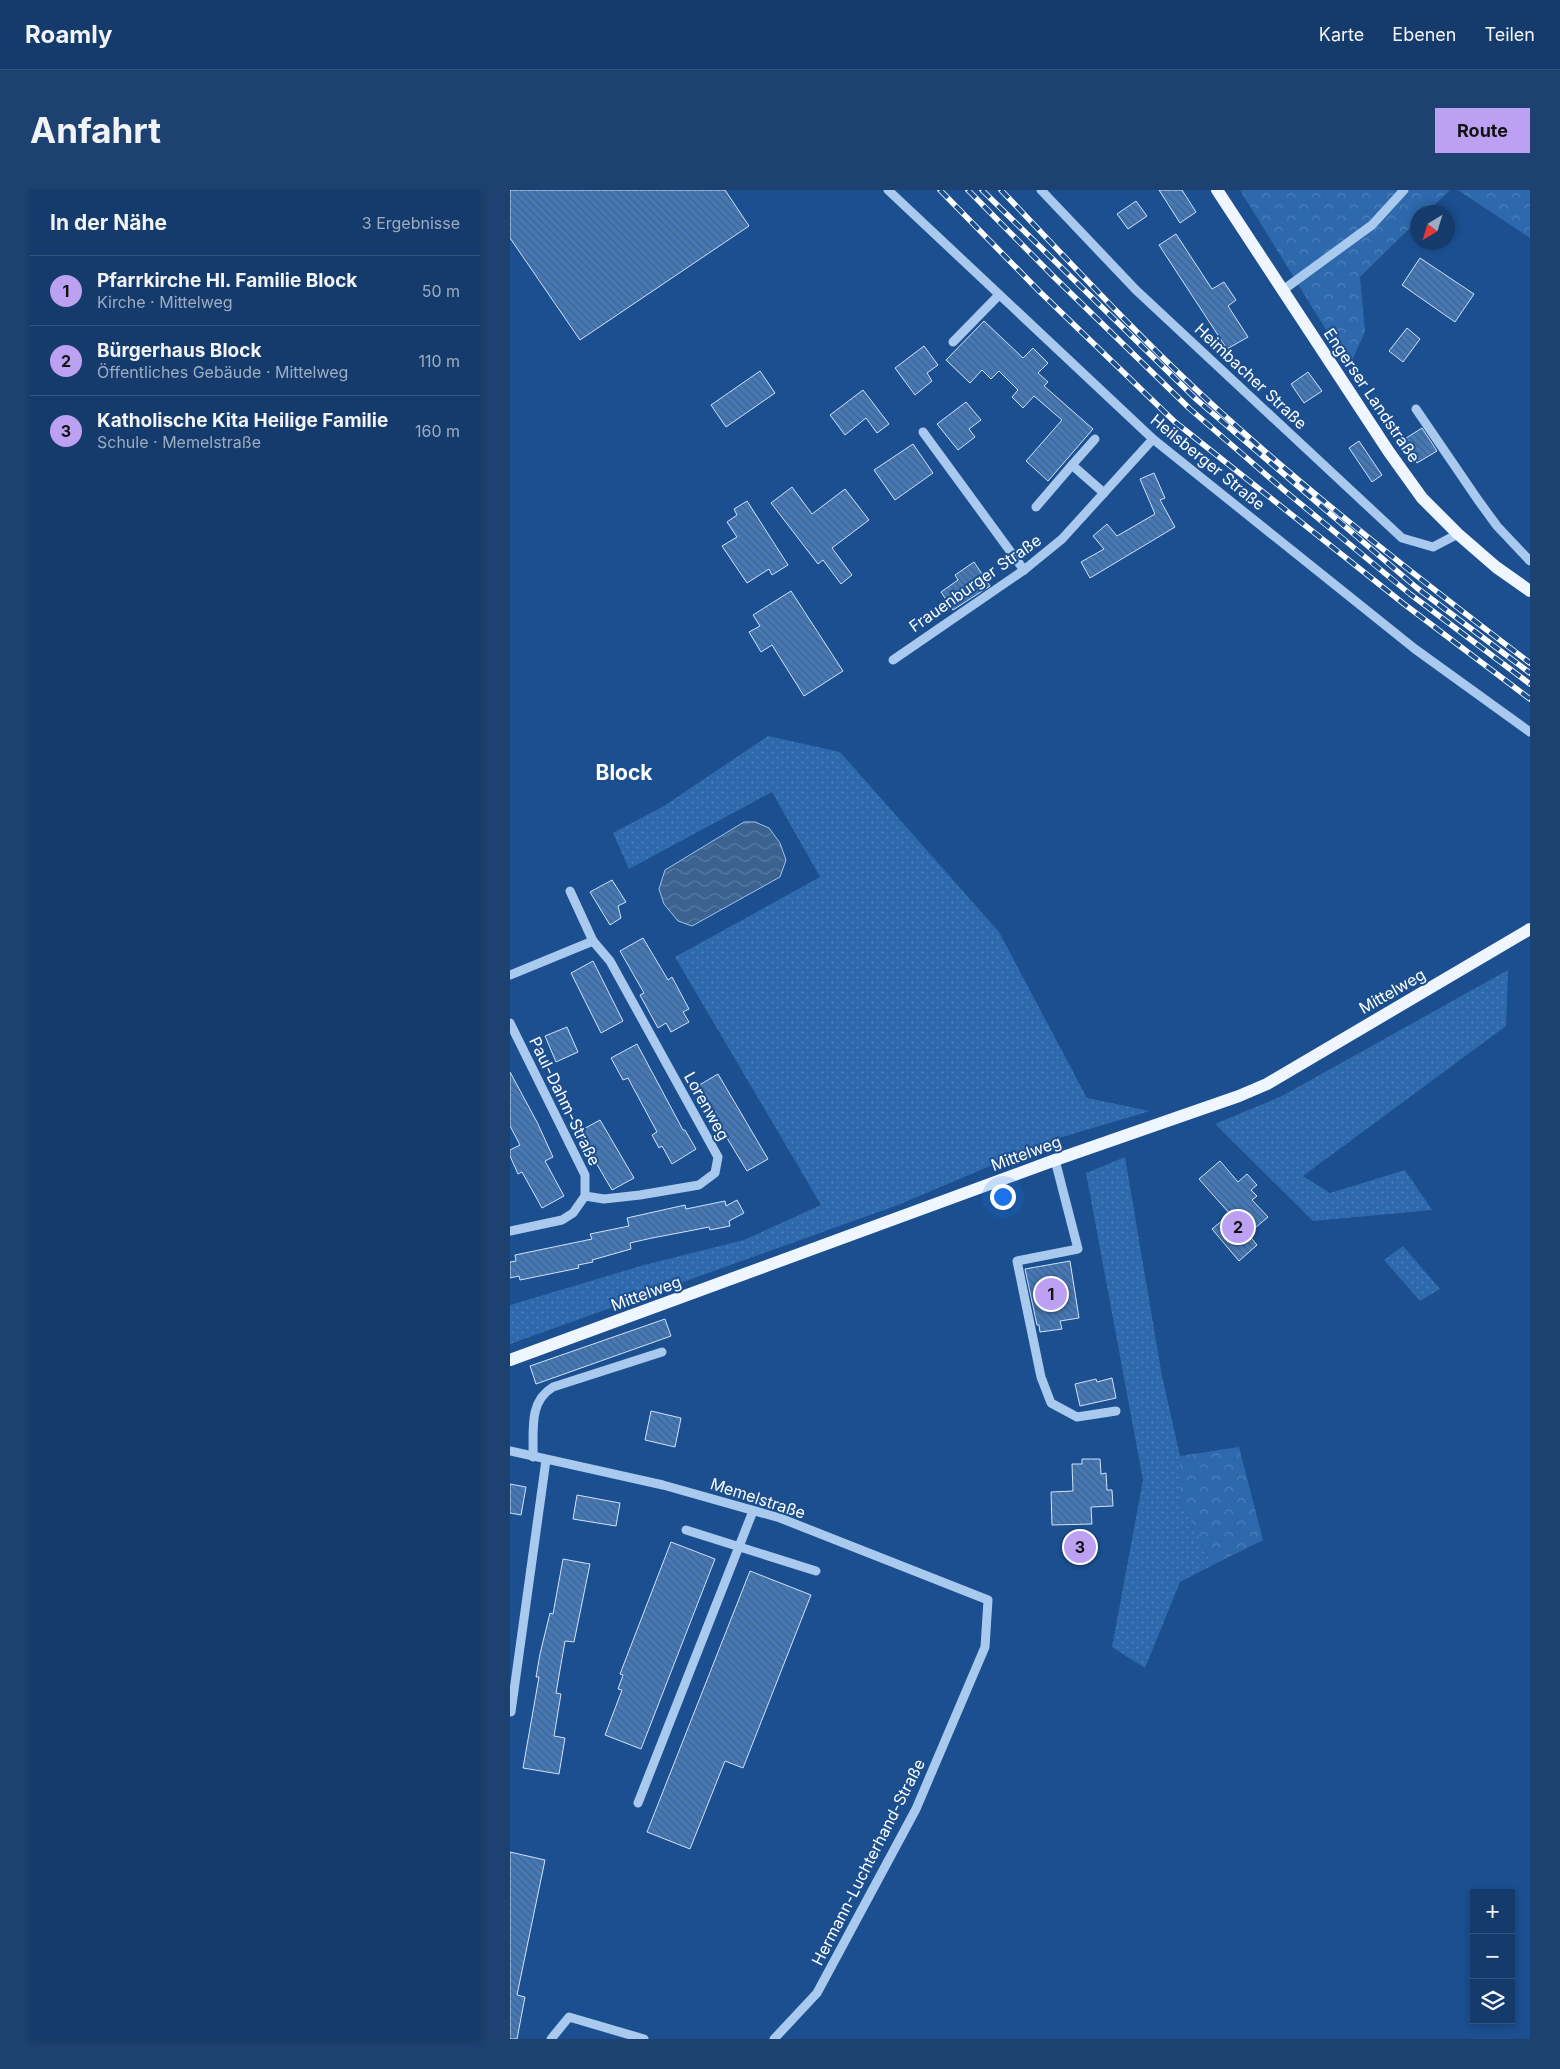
<!DOCTYPE html>
<html lang="de">
<meta charset="utf-8">
<style>
body{margin:0;font-family:Inter,sans-serif;background:#1d4271;color:#f1f3f6}
.controls{position:absolute;right:15px;bottom:15px;display:grid;overflow:hidden;border-radius:0px;box-shadow:0 2px 8px #0003}
.controls button{width:45px;height:45px;display:grid;place-items:center;padding:0;border:0;border-bottom:1px solid #33557e;background:#143b6b;color:#f1f3f6;font:25px sans-serif}
.compass{position:absolute;left:900px;top:15px;width:45px;height:45px;border-radius:50%;background:#143b6b;box-shadow:0 2px 8px #0003;rotate:218deg}
.you{position:absolute;left:492px;top:1006px;width:18px;height:18px;margin:-12px;border:4px solid #fff;border-radius:50%;background:#1a73e8;box-shadow:0 0 0 8px #1a73e833}
.badge{display:grid;place-items:center;width:32px;height:32px;border-radius:50%;background:#bca0f2;color:#111;font-size:16px;font-weight:700}
.pin{position:absolute;translate:-50% -50%;border:2px solid #fff;box-shadow:0 1px 5px #0006}
.list{margin:0;padding:0;list-style:none}
h2{display:flex;justify-content:space-between;align-items:center;height:65px;margin:0;padding:0 20px;font-size:21px}
h2 small{font-size:16px;font-weight:400;color:#9dadc1}
.list li{display:grid;grid-template-columns:32px 1fr auto;gap:15px;align-items:center;box-sizing:border-box;height:70px;padding:0 20px;border-top:1px solid #33557e}
.list b{display:block;font-size:19px;white-space:nowrap}
.list p{margin:0;font-size:16px;white-space:nowrap;color:#9dadc1}
.list em{font-size:16px;font-style:normal;color:#9dadc1}
.icon{flex:none;width:28px;height:28px;fill:none;stroke:currentColor;stroke-width:2;stroke-linecap:round;stroke-linejoin:round}
.map{position:relative;flex:none;width:1020px;height:1849px;overflow:hidden;border-radius:0px}
header{display:flex;align-items:center;gap:30px;box-sizing:border-box;height:70px;padding:0 25px;background:#143b6b;border-bottom:1px solid #33557e}
header strong{font-size:24px}
nav{display:flex;gap:28px;margin-inline-start:auto;font-size:18px}
.intro{display:flex;align-items:center;justify-content:space-between;box-sizing:border-box;height:120px;padding:0 30px}
h1{margin:0;font-size:35px}
.button{padding:12px 22px;border-radius:0px;background:#bca0f2;color:#111;font-size:18px;font-weight:700}
main{display:flex;gap:30px;padding:0 30px}
aside{flex:1;background:#143b6b;border-radius:0px;box-shadow:0 2px 8px #0003}
.map>svg:first-child{display:block}
.grass{fill:url(#grass-dots)}
.forest{fill:url(#forest-crowns)}
.water{fill:url(#water-waves);stroke:#9cc4f0}
.building{fill:url(#building-back-hatch);stroke:#cfe3fa}
.lines{fill:none;stroke-linecap:round;stroke-linejoin:round}
.minor{stroke:#a9c9ee;stroke-width:9}
.major{stroke:#f0f6ff;stroke-width:12}
.rail-casing{stroke:#fff;stroke-width:5.5}
.rail{stroke:#1b4f8f;stroke-width:4;stroke-dasharray:11;stroke-linecap:butt}
.labels{text-anchor:middle;stroke-width:4;stroke-linejoin:round;paint-order:stroke}
.street-label{font-size:16px;fill:#fff;stroke:#1b4f8f}
.district-label{font-size:21px;font-weight:bold;fill:#fff;stroke:#1b4f8f}
</style>
<header>
<strong>Roamly</strong>
<nav><a>Karte</a><a>Ebenen</a><a>Teilen</a></nav>
</header>
<div class="intro"><h1>Anfahrt</h1><a class="button">Route</a></div>
<main>
<aside>
<h2>In der Nähe<small>3 Ergebnisse</small></h2>
<ul class="list">
<li><span class="badge">1</span><div><b>Pfarrkirche Hl. Familie Block</b><p>Kirche · Mittelweg</p></div><em>50 m</em></li>
<li><span class="badge">2</span><div><b>Bürgerhaus Block</b><p>Öffentliches Gebäude · Mittelweg</p></div><em>110 m</em></li>
<li><span class="badge">3</span><div><b>Katholische Kita Heilige Familie</b><p>Schule · Memelstraße</p></div><em>160 m</em></li>
</ul>
</aside>
<div class="map">
<svg width="1020" height="1849" viewBox="0 0 1020 1849">
<defs>
<pattern id="grass-dots" width="8" height="8" patternUnits="userSpaceOnUse" patternTransform="scale(1.25)"><rect width="8" height="8" fill="#2e69ad"/><path d="M2 2h.1M6 6h.1" fill="none" stroke="#4d80b9" stroke-width="1.8" stroke-linecap="round"/></pattern>
<pattern id="forest-crowns" width="20" height="18" patternUnits="userSpaceOnUse" patternTransform="scale(1.25)"><rect width="20" height="18" fill="#2e69ad"/><path d="M2 6a3 3 0 1 1 6 0M12 15a3 3 0 1 1 6 0" fill="none" stroke="#4d80b9"/></pattern>
<pattern id="water-waves" width="16" height="10" patternUnits="userSpaceOnUse" patternTransform="scale(1.25)"><rect width="16" height="10" fill="#3c6290"/><path d="M0 5q4-4 8 0t8 0" fill="none" stroke="#597aa1"/></pattern>
<pattern id="building-back-hatch" width="6" height="6" patternUnits="userSpaceOnUse" patternTransform="scale(1.25)"><rect width="6" height="6" fill="#4478b7"/><path d="M-1 5l2 2M0 0l6 6M5-1l2 2" fill="none" stroke="#486282"/></pattern>
</defs>
<rect width="100%" height="100%" fill="#1b4f8f"/>
<g class="grass">
<polygon points="258,546 330,562 489,742 577,908 640,921 539,951 388,1015 0,1154 0,1115 134,1075 234,1050 311,1015 165,767 310,687 262,602 119,679 103,643 154,616"/>
<polygon points="998,780 996,836 793,986 820,1003 895,980 922,1020 803,1031 705,934 772,906"/>
<polygon points="615,967 652,1186 670,1266 670,1310 703,1375 670,1392 635,1478 602,1457 633,1290 576,983"/>
<polygon points="893,1056 930,1099 910,1111 874,1070"/>
</g>
<g class="forest">
<polygon points="730,0 940,0 917,22 908,22 907,31 850,87 855,142 839,177"/>
<polygon points="948,0 1020,0 1020,48"/>
<polygon points="729,1257 753,1350 703,1375 670,1310 670,1266"/>
</g>
<polygon class="water" points="234,632 245,632 259,638 270,653 276,670 270,687 182,736 168,731 154,714 149,699 155,680"/>
<g class="building">
<polygon points="0,0 215,0 239,36 70,150 0,48"/>
<polygon points="649,0 672,0 686,22 670,33"/>
<polygon points="626,11 637,26 618,39 607,24"/>
<polygon points="666,44 702,99 714,92 726,110 718,116 738,147 717,159 649,55"/>
<polygon points="910,68 964,104 945,132 892,95"/>
<polygon points="474,131 513,168 523,158 538,173 528,183 538,192 534,196 583,239 538,291 516,271 552,230 524,206 513,218 502,207 508,200 489,181 481,189 472,180 460,193 436,170"/>
<polygon points="897,138 910,149 893,172 879,161"/>
<polygon points="414,156 428,175 417,183 422,191 405,205 385,178"/>
<polygon points="250,181 265,203 216,237 201,215"/>
<polygon points="798,182 812,201 794,213 781,194"/>
<polygon points="353,200 379,234 367,243 356,228 335,245 320,225"/>
<polygon points="456,212 471,230 459,239 465,247 448,260 427,234"/>
<polygon points="912,238 927,261 907,273 893,250"/>
<polygon points="849,251 872,285 862,292 839,258"/>
<polygon points="403,254 423,283 385,310 364,280"/>
<polygon points="644,283 655,308 650,310 665,337 580,388 571,372 594,359 583,346 597,334 607,346 645,324 630,289"/>
<polygon points="282,297 302,324 335,299 359,330 322,358 342,385 331,394 313,370 308,374 261,313"/>
<polygon points="237,311 278,375 262,385 259,379 237,393 212,356 227,347 217,332 227,325 224,319"/>
<polygon points="464,372 480,396 443,420 431,402 448,390 445,385"/>
<polygon points="281,401 333,481 294,506 262,455 251,462 239,442 250,436 243,425"/>
<polygon points="102,690 116,712 108,716 111,728 100,735 80,702"/>
<polygon points="133,748 158,790 162,787 179,819 173,822 179,832 161,842 156,833 148,838 130,805 134,803 110,761"/>
<polygon points="83,771 113,831 91,843 61,783"/>
<polygon points="57,837 68,862 46,872 35,846"/>
<polygon points="127,854 173,940 175,940 186,959 162,974 152,956 149,958 142,945 147,942 118,888 113,890 101,868"/>
<polygon points="0,882 27,932 43,967 35,971 54,1006 32,1018 12,982 8,984 0,966 0,960 10,955 0,936"/>
<polygon points="208,884 258,969 237,981 186,897"/>
<polygon points="90,930 124,988 102,1000 68,942"/>
<polygon points="710,971 728,992 737,984 747,995 741,1000 747,1006 742,1010 758,1027 738,1044 747,1055 729,1071 702,1039 720,1024 689,989"/>
<polygon points="227,1010 234,1023 219,1031 220,1036 200,1040 199,1037 184,1040 142,1048 120,1053 121,1059 82,1070 83,1072 68,1075 69,1078 10,1090 9,1086 0,1088 0,1072 6,1071 5,1065 82,1049 80,1044 119,1036 117,1028 175,1015 176,1019 215,1011 216,1016"/>
<polygon points="560,1071 569,1128 550,1131 552,1139 530,1142 529,1135 527,1135 515,1079"/>
<polygon points="155,1129 161,1146 26,1194 20,1176"/>
<polygon points="602,1188 606,1208 570,1216 565,1194 586,1189 587,1192"/>
<polygon points="141,1221 171,1228 165,1257 135,1250"/>
<polygon points="572,1269 590,1269 591,1284 596,1283 597,1300 602,1300 603,1316 581,1317 582,1334 542,1335 541,1302 563,1301 562,1274 572,1274"/>
<polygon points="0,1294 16,1297 11,1325 0,1323"/>
<polygon points="67,1305 110,1313 106,1336 63,1329"/>
<polygon points="161,1352 205,1369 131,1559 95,1545 112,1500 108,1499 113,1485 110,1484"/>
<polygon points="53,1369 80,1374 64,1452 55,1451 46,1503 51,1504 44,1546 55,1548 49,1584 13,1578 29,1487 26,1487 30,1464 40,1423 43,1424"/>
<polygon points="240,1381 301,1405 233,1578 215,1571 180,1659 137,1642"/>
<polygon points="0,1662 35,1670 7,1805 15,1807 7,1849 0,1849"/>
</g>
<g class="lines">
<g class="minor">
<polyline points="378,0 643,249 905,459 1020,542"/>
<polyline points="531,0 626,100 892,348 923,357 948,344"/>
<polyline points="773,100 862,35 894,0"/>
<polyline points="443,152 489,105"/>
<polyline points="906,219 968,310 987,336 1020,371"/>
<polyline points="413,242 514,380"/>
<polyline points="562,275 585,249"/>
<polyline points="526,317 562,275 594,303"/>
<polyline points="383,470 514,380 552,349 643,249"/>
<polyline points="60,701 83,751 100,771 208,967 205,983 189,995 130,1005 94,1009 75,1006"/>
<polyline points="0,785 83,751"/>
<polyline points="0,833 75,985 75,1006 63,1023 52,1030 0,1041"/>
<polyline points="545,970 568,1059 507,1071 531,1187 541,1213 567,1227 606,1221"/>
<polyline points="0,1261 153,1295 270,1328 478,1410 475,1457 406,1619 307,1803 264,1849"/>
<path d="M23 1267C24 1241 18 1212 43 1197L152 1162"/>
<polyline points="176,1340 306,1381"/>
<polyline points="1,1522 36,1270"/>
<polyline points="128,1613 243,1321"/>
<polyline points="41,1849 59,1827 134,1849"/>
</g>
<g class="major">
<polyline points="707,0 879,262 912,308 948,344 986,377 1020,401"/>
<polyline points="0,1170 545,970 729,906 757,894 1020,739"/>
</g>
<defs>
<g id="rail">
<polyline points="430,0 529,101 665,232 894,414 1020,509"/>
<polyline points="458,0 544,87 680,219 775,301 900,404 1020,494"/>
<polyline points="472,0 687,210 907,398 1020,483"/>
<path d="M491 0C557 69 622 140 692 205 796 301 908 388 1020 473"/>
</g>
</defs>
<use href="#rail" class="rail-casing"/>
<use href="#rail" class="rail"/>
</g>
<g class="labels">
<g class="street-label">
<text transform="translate(741 186) rotate(43)" y="6">Heimbacher Straße</text>
<text transform="translate(862 205) rotate(56)" y="6">Engerser Landstraße</text>
<text transform="translate(698 272) rotate(39)" y="6">Heilsberger Straße</text>
<text transform="translate(465 393) rotate(-35)" y="6">Frauenburger Straße</text>
<text transform="translate(882 801) rotate(-30)" y="6">Mittelweg</text>
<text transform="translate(55 911) rotate(64)" y="6">Paul-Dahm-Straße</text>
<text transform="translate(197 916) rotate(61)" y="6">Lorenweg</text>
<text transform="translate(516 963) rotate(-20)" y="6">Mittelweg</text>
<text transform="translate(136 1103) rotate(-20)" y="6">Mittelweg</text>
<text transform="translate(248 1308) rotate(18)" y="6">Memelstraße</text>
<text transform="translate(358 1672) rotate(-63)" y="6">Hermann-Luchterhand-Straße</text>
</g>
<g class="district-label">
<text x="114" y="590">Block</text>
</g>
</g>
</svg>
<div class="controls">
<button>+</button>
<button>−</button>
<button><svg class="icon" aria-label="layers" viewBox="0 0 24 24"><path d="M12 4l9 5-9 5-9-5zM3 14l9 5 9-5"/></svg></button>
</div>
<svg class="compass" viewBox="-18 -18 36 36"><path d="M0-13l5 13h-10z" fill="#e53935"/><path d="M0 13l5-13h-10z" fill="#9dadc1"/></svg>
<div class="you"></div>
<div class="pin badge" style="left:541px;top:1104px">1</div>
<div class="pin badge" style="left:728px;top:1037px">2</div>
<div class="pin badge" style="left:570px;top:1357px">3</div>
</div>
</main>
